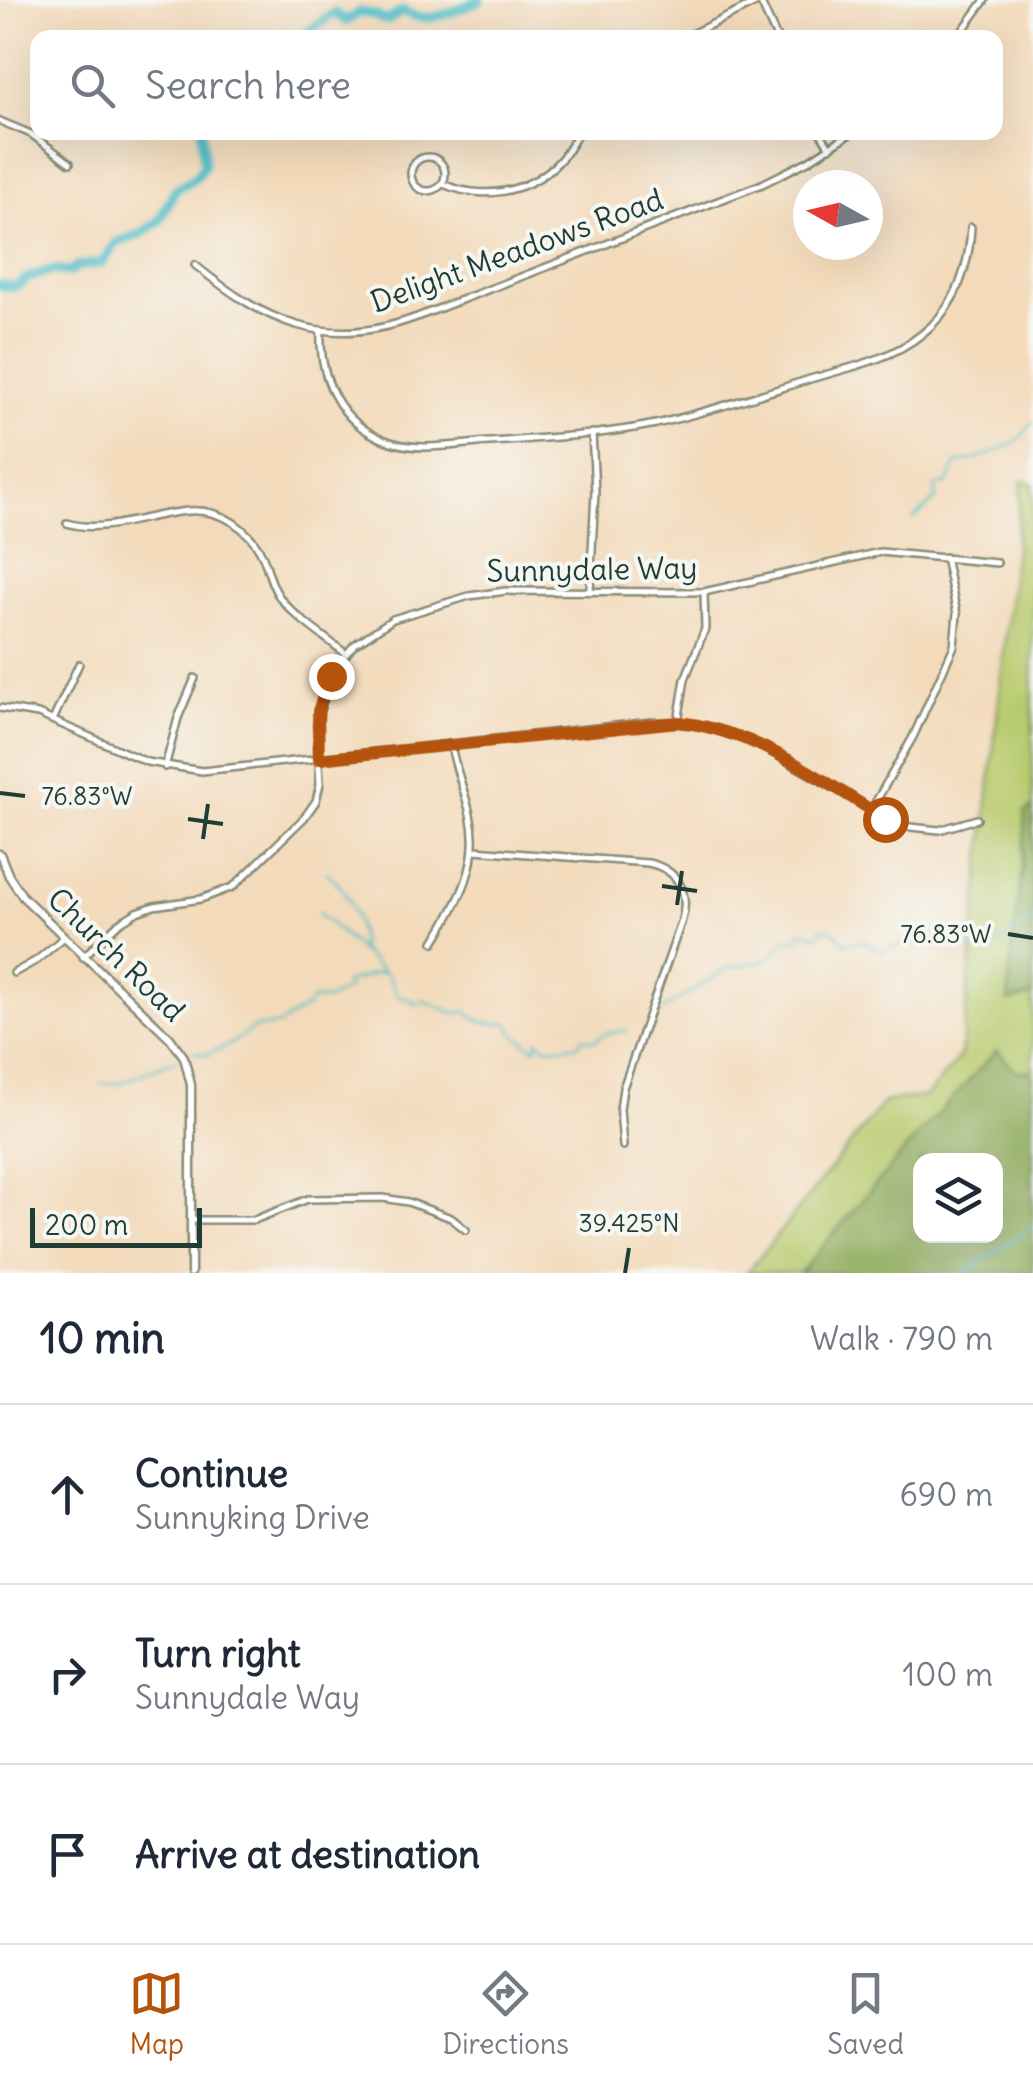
<!DOCTYPE html>
<meta charset="utf-8">
<style>
body{margin:0;font-family:Delius,sans-serif;background:#f6f6f7;color:#1f2937}
.controls{position:absolute;right:30px;bottom:30px;display:grid;overflow:hidden;border-radius:20px;box-shadow:0 10px 40px #0002}
.controls button{width:90px;height:90px;display:grid;place-items:center;padding:0;border:0;border-bottom:2px solid #e0e1e3;background:#fff;color:#1f2937;font:50px sans-serif}
.compass{position:absolute;left:793px;top:170px;width:90px;height:90px;border-radius:50%;background:#fff;box-shadow:0 10px 40px #0002;rotate:278deg}
.scale{position:absolute;left:30px;bottom:25px;width:172px;box-sizing:border-box;padding-left:10px;border:5px solid #1f3d34;border-top:0;font-size:28px;line-height:35px;white-space:nowrap;color:#1f3d34;-webkit-text-stroke:8px #f6f6f2;paint-order:stroke}
.stop{position:absolute;width:30px;height:30px;margin:-22px;border:8px solid #b45309;border-radius:50%;background:#fff}
.stop.end{background:#b45309;border-color:#fff;box-shadow:0 2px 10px #0008}
.list{margin:0;padding:0;list-style:none}
h2{display:flex;justify-content:space-between;align-items:center;height:130px;margin:0;padding:0 40px;font-size:42px}
h2 small{font-size:32px;font-weight:400;color:#747a83}
.list li{display:grid;grid-template-columns:65px 1fr auto;gap:30px;align-items:center;box-sizing:border-box;height:180px;padding:0 40px;border-top:2px solid #e0e1e3}
.list b{display:block;font-size:38px;white-space:nowrap}
.list p{margin:0;font-size:32px;white-space:nowrap;color:#747a83}
.list em{font-size:32px;font-style:normal;color:#747a83}
.icon{flex:none;width:55px;height:55px;fill:none;stroke:currentColor;stroke-width:2;stroke-linecap:round;stroke-linejoin:round}
.map{position:relative;flex:none;width:1033px;height:1273px;overflow:hidden}
.search{position:absolute;background:#fff;box-shadow:0 10px 40px #0002;left:30px;right:30px;top:30px;height:110px;display:flex;align-items:center;gap:25px;box-sizing:border-box;padding:0 35px;border-radius:20px;color:#747a83;font-size:38px}
.sheet{height:670px;background:#fff}
nav{display:flex;justify-content:space-around;align-items:center;box-sizing:border-box;height:140px;border-top:2px solid #e0e1e3;background:#fff;font-size:28px;color:#747a83}
nav a{display:grid;justify-items:center;gap:5px}
nav .on{color:#b45309}
.map>svg:first-child{display:block}
.green{fill:#b8ca6d;stroke:#6c8450;stroke-width:2.5;fill-rule:evenodd}
.forest{fill:#92ae60;stroke:#58764a;stroke-width:2.5;fill-rule:evenodd}
.lines{fill:none;stroke-linecap:round;stroke-linejoin:round}
.stream{stroke:#51bfc8;stroke-width:2.5}
.river{stroke:#51bfc8;stroke-width:10}
.minor-casing{stroke:#898c77;stroke-width:10}
.tertiary-casing{stroke:#898c77;stroke-width:11}
.minor{stroke:#fff;stroke-width:5}
.tertiary{stroke:#fff;stroke-width:6}
.route{stroke:#b45309;stroke-width:12}
.ticks{fill:none;stroke:#1f3d34;stroke-width:4}
.labels{text-anchor:middle;stroke-width:8;stroke-linejoin:round;paint-order:stroke}
.street-label{font-size:30px;fill:#1f3d34;stroke:#f6f6f2}
.ticks-label{font-size:25px;text-anchor:middle;fill:#1f3d34;stroke:#f6f6f2;stroke-width:8;stroke-linejoin:round;paint-order:stroke}
</style>
<div class="map">
<svg width="1033" height="1273" viewBox="0 0 1033 1273">
<rect width="100%" height="100%" fill="#f6f6f2"/>
<filter id="ink" filterUnits="userSpaceOnUse"><feTurbulence type="fractalNoise" baseFrequency=".01" numOctaves="2"/><feDisplacementMap in="SourceGraphic" scale="20" xChannelSelector="R" yChannelSelector="G"/><feConvolveMatrix kernelMatrix="1 2 1 2 8 2 1 2 1" color-interpolation-filters="sRGB"/></filter>
<filter id="wash" filterUnits="userSpaceOnUse"><feTurbulence type="fractalNoise" baseFrequency=".0048" numOctaves="4" result="noise"/><feDisplacementMap in="SourceGraphic" scale="40" xChannelSelector="R" yChannelSelector="G"/><feGaussianBlur stdDeviation="2.25" result="paint"/><feColorMatrix in="noise" values="0 0 0 0 0 0 0 0 0 0 0 0 0 0 0 0 0 1.4 0 .05"/><feComposite in="paint" operator="in"/></filter>
<g filter="url(#wash)">
<rect width="100%" height="100%" fill="#f3daba"/>
<path class="green" d="M1022 480 1033 484V1273H747L884 1102 927 1096 961 1055ZM920 1160H996V1236H920Z"/>
<g class="forest">
<path d="M1033 807V996L1008 1002C1010 939 1025 876 1025 812Z"/>
<path d="M997 1050 1016 1071H1033V1273H800L911 1143ZM920 1160H996V1236H920Z"/>
</g>
<g class="lines">
<g class="stream">
<polyline points="914,519 937,498 935,487 948,483 956,464 985,456 1017,442 1033,422"/>
<path d="M327 872C349 892 360 918 361 952"/>
<path d="M318 912 389 977 398 996 412 1000 415 1005 423 1000 456 1014 467 1011C479 1024 490 1024 508 1023L513 1033 535 1049 538 1040 547 1048 578 1045 582 1038 594 1041 604 1034 628 1030"/>
<path d="M663 1010 728 968 763 961 775 953 785 940H798L801 930 818 936 822 929H831L846 943 864 941 881 951 901 945 909 947 934 933 952 934 958 947 965 944 988 954 990 948C1005 943 1018 928 1033 919"/>
<polyline points="193,1052 207,1054 229,1045 253,1028 279,1025 308,1006 311,1000 327,1000 347,989 345,983 380,972"/>
<polyline points="101,1084 120,1083 178,1059"/>
<polyline points="964,1273 1033,1226"/>
</g>
<g class="river">
<path d="M300 38 334 13 347 21 360 12 376 15 381 19 388 20 403 11C429 27 455 10 480 0"/>
<polyline points="0,285 15,287 28,278 52,270 69,272 78,266 102,263 116,243 141,234 159,221 175,190 197,176 204,165 202,132"/>
</g>
</g>
</g>
<g filter="url(#ink)">
<g class="lines">
<defs>
<g id="minor">
<polyline points="760,1 777,38"/>
<polyline points="683,38 762,0"/>
<polyline points="957,38 985,0"/>
<polyline points="0,121 31,134 70,163"/>
<polyline points="820,132 830,148"/>
<circle cx="428" cy="174" r="17"/>
<path d="M443 184C494 206 555 186 578 132"/>
<path d="M195 265C266 323 326 351 417 317L762 184 808 161 853 132"/>
<path d="M321 330C319 377 338 422 385 440 417 453 456 444 490 442 546 438 602 435 656 424 708 412 759 395 810 379 848 368 890 360 922 334 955 308 969 269 971 227"/>
<path d="M67 523C104 535 151 513 189 511 221 509 250 528 263 557 269 571 271 587 281 599 298 620 325 637 346 654"/>
<polyline points="590,590 595,492 592,433"/>
<polyline points="0,708 38,714 147,762 202,771 652,722 696,724 750,740 901,826 939,830 977,819"/>
<polyline points="53,720 79,664"/>
<polyline points="678,722 685,679 705,629 704,592"/>
<polyline points="165,767 178,718 195,678"/>
<polyline points="871,810 913,737 954,646 957,614 945,557"/>
<path d="M474 850 648 863C677 869 690 891 682 920L623 1088 620 1109 623 1146"/>
<path d="M434 942C459 902 482 863 470 814 465 791 455 769 451 745"/>
<polyline points="83,957 119,923 137,912 154,906 201,899 233,887 304,818 316,801 320,784 317,725 325,688 338,664 354,645 393,619 469,596 506,591 704,592 880,552 997,563"/>
<polyline points="14,973 37,960 63,938"/>
<polyline points="191,1220 254,1220 308,1199 383,1198 408,1202 451,1218 466,1230"/>
</g>
<polyline id="tertiary" points="0,854 9,876 23,897 170,1038 184,1057 191,1085 191,1273"/>
</defs>
<use href="#minor" class="minor-casing"/>
<use href="#tertiary" class="tertiary-casing"/>
<use href="#minor" class="minor"/>
<use href="#tertiary" class="tertiary"/>
</g>
</g>
<g class="lines" filter="url(#ink)">
<path class="route" d="M331 676 318 711 319 759 678 722C755 730 821 779 885 819"/>
</g>
<path class="ticks" d="M0 793 25 796M188 819 223 824M203 839 208 804M662 886 697 891M677 905 682 871M1008 934 1033 938M625 1273 629 1248"/>
<g class="labels">
<g class="street-label">
<text transform="translate(517 251) rotate(-20)" y="10">Delight Meadows Road</text>
<text transform="translate(592 570) rotate(-1)" y="10">Sunnydale Way</text>
<text transform="translate(116 955) rotate(44)" y="10">Church Road</text>
</g>
</g>
<g class="ticks-label">
<text x="87" y="805">76.83°W</text>
<text x="946" y="943">76.83°W</text>
<text x="629" y="1232">39.425°N</text>
</g>
</svg>
<div class="controls">
<button><svg class="icon" aria-label="layers" viewBox="0 0 24 24"><path d="M12 4l9 5-9 5-9-5zM3 14l9 5 9-5"/></svg></button>
</div>
<svg class="compass" viewBox="-18 -18 36 36"><path d="M0-13l5 13h-10z" fill="#e53935"/><path d="M0 13l5-13h-10z" fill="#747a83"/></svg>
<div class="scale">200 m</div>
<div class="stop" style="left:885px;top:819px"></div>
<div class="stop end" style="left:331px;top:676px"></div>
<div class="search"><svg class="icon" aria-label="search" viewBox="0 0 24 24"><circle cx="10" cy="10" r="6"/><path d="M15 15l6 6"/></svg>Search here</div>
</div>
<section class="sheet">
<h2>10 min<small>Walk · 790 m</small></h2>
<ul class="list">
<li><svg class="icon" aria-label="ahead" viewBox="0 0 24 24"><path d="M12 20V5M6 11l6-6 6 6"/></svg><div><b>Continue</b><p>Sunnyking Drive</p></div><em>690 m</em></li>
<li><svg class="icon" aria-label="right" viewBox="0 0 24 24"><path d="M7 20v-9h11M14 6l5 5-5 5"/></svg><div><b>Turn right</b><p>Sunnydale Way</p></div><em>100 m</em></li>
<li><svg class="icon" aria-label="arrive" viewBox="0 0 24 24"><path d="M6 21V4h12l-3 4 3 4H6"/></svg><div><b>Arrive at destination</b></div></li>
</ul>
</section>
<nav>
<a class="on"><svg class="icon" aria-label="map" viewBox="0 0 24 24"><path d="M3 6l6-2 6 2 6-2v14l-6 2-6-2-6 2zM9 4v14M15 6v14"/></svg>Map</a>
<a><svg class="icon" aria-label="directions" viewBox="0 0 24 24"><path d="M12 3l9 9-9 9-9-9zM9 14v-3h6M13 9l2 2-2 2"/></svg>Directions</a>
<a><svg class="icon" aria-label="saved" viewBox="0 0 24 24"><path d="M7 4h10v16l-5-4-5 4z"/></svg>Saved</a>
</nav>
